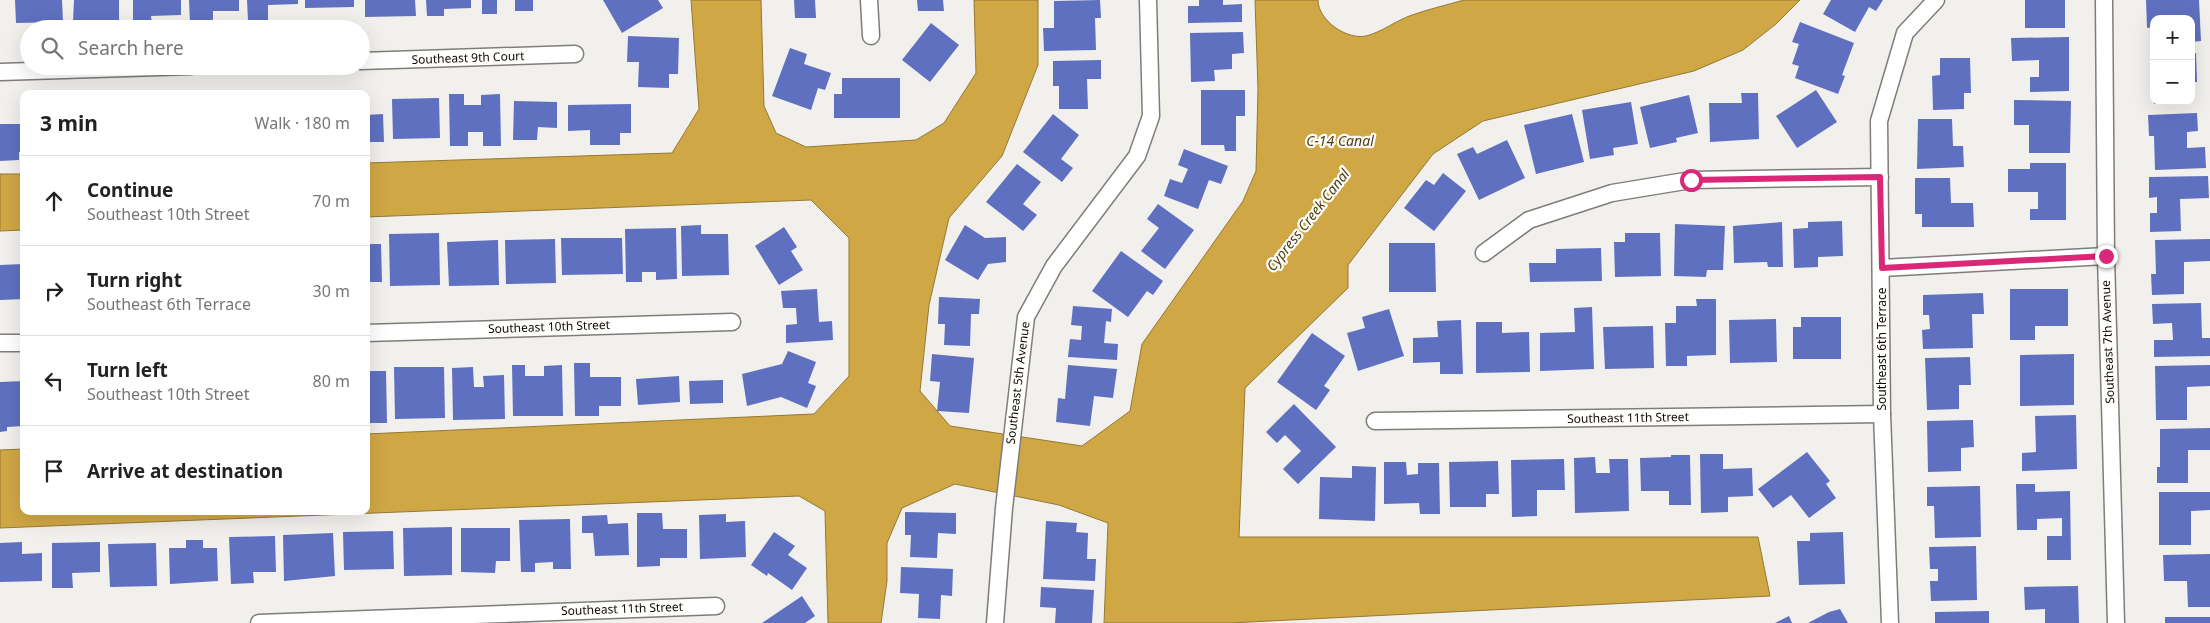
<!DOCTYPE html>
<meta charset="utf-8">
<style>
body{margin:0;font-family:"Noto Sans",sans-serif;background:#f2f2f2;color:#222}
.controls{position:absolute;right:15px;top:15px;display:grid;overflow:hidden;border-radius:10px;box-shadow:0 5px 20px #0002}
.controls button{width:45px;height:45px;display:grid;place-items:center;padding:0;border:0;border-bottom:1px solid #e0e0e0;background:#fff;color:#222;font:25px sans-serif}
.stop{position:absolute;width:15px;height:15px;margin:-11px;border:4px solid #db2777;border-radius:50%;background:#fff}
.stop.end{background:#db2777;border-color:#fff;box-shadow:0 1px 5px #0008}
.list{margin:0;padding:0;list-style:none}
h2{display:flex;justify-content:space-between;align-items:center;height:65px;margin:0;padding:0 20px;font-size:21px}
h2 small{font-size:16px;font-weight:400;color:#767676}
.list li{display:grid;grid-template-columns:32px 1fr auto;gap:15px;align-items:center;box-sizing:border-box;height:90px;padding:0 20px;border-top:1px solid #e0e0e0}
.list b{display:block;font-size:19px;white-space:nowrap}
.list p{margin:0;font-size:16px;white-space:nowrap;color:#767676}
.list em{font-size:16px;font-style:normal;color:#767676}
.icon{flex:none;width:28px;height:28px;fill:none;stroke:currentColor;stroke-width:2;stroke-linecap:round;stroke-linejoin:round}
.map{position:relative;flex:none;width:2210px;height:623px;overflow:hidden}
.search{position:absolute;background:#fff;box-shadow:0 5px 20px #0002;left:20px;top:20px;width:350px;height:55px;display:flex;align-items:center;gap:12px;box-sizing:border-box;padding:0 18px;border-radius:28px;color:#767676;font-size:19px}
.panel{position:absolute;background:#fff;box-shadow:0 5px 20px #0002;left:20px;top:90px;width:350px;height:425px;border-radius:10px}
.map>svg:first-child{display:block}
.water{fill:#d0a745;stroke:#957833}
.building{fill:#5f70c0}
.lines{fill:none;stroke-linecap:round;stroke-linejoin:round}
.street-casing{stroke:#7e7d7a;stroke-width:19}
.street{stroke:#fff;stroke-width:16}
.route{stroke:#db2777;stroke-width:6}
.labels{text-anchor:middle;stroke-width:4.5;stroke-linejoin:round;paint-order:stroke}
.street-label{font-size:12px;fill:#0c0b0a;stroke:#fffefb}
.water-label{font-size:14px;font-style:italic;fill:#4e3d14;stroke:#fffefb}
</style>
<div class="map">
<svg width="2210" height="623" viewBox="0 0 2210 623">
<rect width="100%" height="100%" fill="#f2f0ed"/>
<g class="water">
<path d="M691 0H761L764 106 776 133 806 147 916 140 944 123 976 73 974 0H1038V65L1002 156 949 218 929 305 920 391 950 426 1082 446 1130 411 1142 344 1243 201 1256 171 1258 89 1255 0H1318C1318 20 1346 40 1366 36 1382 32 1397 20 1412 15 1429 9 1447 5 1464 0H1800L1776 24 1743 50 1694 71 1483 121 1433 154 1348 265V288L1245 388 1239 537H1758L1770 596 1230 623H1104L1108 523 1059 505 955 484 902 508 887 543V581L881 623H828L825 511 799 496 0 528V450L24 449V511H366V434L814 414 849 376V238L811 200 366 217V163L672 153 699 109Z"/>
<polygon points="0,174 24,174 24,230 0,231"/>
</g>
<g class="building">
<polygon points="15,0 62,0 63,22 16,23"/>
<polygon points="74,0 119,0 119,23 73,22"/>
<polygon points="133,0 181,0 181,15 151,16 152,24 133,25"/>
<polygon points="189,0 239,0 239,11 213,11 213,22 190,23"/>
<polygon points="247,0 298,0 298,4 268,5 268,21 248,21"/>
<polygon points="305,0 354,0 354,7 305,8"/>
<polygon points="365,0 415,0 416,16 365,17"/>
<polygon points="426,0 471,0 471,8 444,9 444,16 427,16"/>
<rect x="482" y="0" width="15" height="14"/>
<rect x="515" y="0" width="18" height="11"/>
<polygon points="603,0 658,0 663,8 622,33"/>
<polygon points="794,0 815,0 816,18 795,18"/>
<polygon points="917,0 943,0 944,11 918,11"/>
<polygon points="1100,0 1101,18 1095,18 1096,50 1044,51 1043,28 1054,28 1054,1"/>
<polygon points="1199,0 1223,0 1223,5 1242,4 1242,22 1188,23 1188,6 1199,6"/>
<polygon points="1831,0 1883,0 1876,11 1869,7 1855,32 1823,14"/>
<rect x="2025" y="0" width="40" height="28"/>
<polygon points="2146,0 2199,0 2201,41 2191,42 2191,19 2154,19 2154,27 2147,28"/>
<polygon points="1800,22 1854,43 1842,75 1845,76 1838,94 1795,78 1799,66 1792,64 1799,44 1792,42"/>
<polygon points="931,23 959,45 930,82 902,60"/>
<polygon points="1243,32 1244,53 1232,54 1232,69 1214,70 1215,81 1191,82 1190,33"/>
<polygon points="628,36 679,38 678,74 669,74 669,88 638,87 639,62 627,62"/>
<polygon points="2069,37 2069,91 2030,92 2030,77 2039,77 2039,60 2012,61 2011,38"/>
<polygon points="790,48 807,54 804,64 831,73 825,90 818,88 811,110 772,96"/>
<polygon points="2191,53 2196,53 2197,82 2191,82"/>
<polygon points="1940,58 1970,58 1971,93 1964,93 1964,109 1933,110 1932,76 1940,75"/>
<polygon points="1101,60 1101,79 1087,79 1088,109 1059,109 1059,86 1053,86 1053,61"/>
<polygon points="842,78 900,78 900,118 834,118 834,94 842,94"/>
<polygon points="1201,90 1245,90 1245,116 1236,116 1236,151 1225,151 1224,145 1201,145"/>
<polygon points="1816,90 1837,122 1797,148 1776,116"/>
<polygon points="1741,93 1758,93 1759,139 1710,142 1709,103 1742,103"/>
<polygon points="449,94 464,94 464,105 481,105 481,95 500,94 501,146 483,146 483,132 468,132 468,146 450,146"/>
<polygon points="1689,95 1698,133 1676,138 1677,142 1650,148 1640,107"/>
<polygon points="439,98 440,138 393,139 392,99"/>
<polygon points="2014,100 2071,101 2070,153 2029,153 2029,125 2014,125"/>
<polygon points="514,101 557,102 557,128 538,127 537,140 513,140"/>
<polygon points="2154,101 2188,101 2188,103 2154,104"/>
<polygon points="1631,102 1638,144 1613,148 1614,155 1590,159 1582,110"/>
<polygon points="631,104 631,133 620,133 620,145 590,145 590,130 568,131 568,105"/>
<polygon points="2197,113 2198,131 2187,132 2187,148 2205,147 2206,168 2155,170 2154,136 2149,136 2148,115"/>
<polygon points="383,114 384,142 366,142 366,115"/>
<polygon points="1053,114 1079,135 1061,159 1073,168 1062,182 1023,152"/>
<polygon points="1572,114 1584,162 1536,174 1524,125"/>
<polygon points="1918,119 1952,119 1953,146 1963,146 1964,167 1917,169"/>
<polygon points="0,124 24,124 24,152 19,152 19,160 0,161"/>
<polygon points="1507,140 1525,178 1479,200 1457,154 1473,147 1477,154"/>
<polygon points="1184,149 1228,166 1221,184 1209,180 1198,209 1164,196 1170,179 1182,183 1188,169 1178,165"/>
<polygon points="2030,163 2066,163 2066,220 2030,220 2030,209 2038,209 2038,192 2008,192 2008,169 2030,169"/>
<polygon points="1017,164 1041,182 1023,204 1037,215 1023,231 986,202"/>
<polygon points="1443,173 1466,191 1434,231 1404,208 1426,180 1434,185"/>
<polygon points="2208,176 2209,198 2180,199 2181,231 2150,232 2150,213 2157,213 2157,197 2149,198 2149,177"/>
<polygon points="1915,178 1950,178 1951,203 1973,203 1974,227 1922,227 1922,214 1915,214"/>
<polygon points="1158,204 1194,230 1165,269 1141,251 1159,228 1147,219"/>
<polygon points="1842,221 1843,256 1818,257 1818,267 1794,268 1793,229 1808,228 1808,222"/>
<polygon points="1782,222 1783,267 1768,267 1767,262 1734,263 1733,226"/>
<polygon points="1675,224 1725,226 1723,270 1707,270 1706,277 1674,276"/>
<polygon points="701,225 701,234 728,234 729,275 682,276 681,226"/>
<polygon points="965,225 985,238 1006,237 1006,262 988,264 978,280 945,260"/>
<polygon points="784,227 797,247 791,251 803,270 779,285 755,246"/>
<polygon points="676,228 677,279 656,280 656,272 642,272 642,282 626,282 625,229"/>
<polygon points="439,233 440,285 390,286 389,234"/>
<polygon points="1625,233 1660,233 1661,276 1615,277 1614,242 1625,242"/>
<polygon points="561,238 622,238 623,274 562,275"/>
<polygon points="555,239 556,283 506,284 505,240"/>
<polygon points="2210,239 2210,261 2184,262 2184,294 2152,295 2151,274 2156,274 2155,240"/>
<polygon points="498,240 499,285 449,286 447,242"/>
<polygon points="1389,243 1435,243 1436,292 1389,292"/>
<polygon points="366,244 381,244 382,282 369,282 370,290 366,290"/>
<polygon points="1601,248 1602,281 1530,282 1529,263 1556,263 1556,249"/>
<polygon points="1121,251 1163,281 1153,295 1147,291 1128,317 1092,291"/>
<polygon points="24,264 24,299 0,300 0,265"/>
<polygon points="817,289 819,322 832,321 833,340 786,343 786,325 797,324 796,308 783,308 781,291"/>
<polygon points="2010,289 2068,289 2068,326 2035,326 2035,340 2010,340"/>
<polygon points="1983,293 1984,314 1972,314 1973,348 1923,349 1922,330 1930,329 1929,315 1923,315 1923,295"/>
<polygon points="939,297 980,299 979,314 971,314 970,346 944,345 945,324 938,324"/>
<polygon points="1696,299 1716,299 1716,355 1687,356 1687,366 1666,366 1665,323 1676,323 1676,306 1697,306"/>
<polygon points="2201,303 2202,338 2210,338 2210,356 2154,357 2154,340 2173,340 2172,323 2153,324 2152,304"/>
<polygon points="1073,306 1112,309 1111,322 1106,321 1104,343 1118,344 1117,360 1068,357 1070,339 1081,340 1082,326 1071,325"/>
<polygon points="1592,307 1594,369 1540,371 1540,333 1575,332 1574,308"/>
<polygon points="1389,309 1404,356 1358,371 1347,333 1365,328 1362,317"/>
<polygon points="1801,317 1841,317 1841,359 1793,359 1793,327 1801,327"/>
<polygon points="1776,319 1777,362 1730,363 1729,320"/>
<polygon points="1461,320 1463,374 1440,374 1440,362 1413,363 1413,338 1438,337 1437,321"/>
<polygon points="1476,322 1502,322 1502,333 1529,332 1530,372 1476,373"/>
<polygon points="1653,326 1654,368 1605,369 1603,327"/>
<polygon points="1312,333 1345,356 1324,386 1330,390 1316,410 1277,382"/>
<polygon points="788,351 816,362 808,383 816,386 807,408 781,397 747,406 742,374 782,364"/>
<polygon points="932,354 974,358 969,413 937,411 940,382 930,381"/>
<polygon points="2074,354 2074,405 2020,406 2020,355"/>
<polygon points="1970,357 1971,385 1959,385 1959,409 1927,410 1925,358"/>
<polygon points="574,363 590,363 590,377 621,377 621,406 599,406 599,416 575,416"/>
<polygon points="512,365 525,365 525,376 544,376 544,366 562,365 563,416 513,416"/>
<polygon points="1068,365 1117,369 1113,398 1094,396 1090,426 1056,422 1058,398 1065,399"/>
<polygon points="2210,365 2210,386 2187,387 2187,420 2156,420 2155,366"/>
<polygon points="394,367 444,367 445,418 395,419"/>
<polygon points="473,367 474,387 484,387 483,376 504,375 505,419 453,420 452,368"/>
<polygon points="367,371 386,371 387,423 369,423 369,409 366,409"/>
<polygon points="679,376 680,402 638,405 636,379"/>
<polygon points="723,380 723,403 690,404 689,381"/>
<polygon points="24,381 24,426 7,427 7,431 0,432 0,382"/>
<polygon points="1294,404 1336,447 1298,484 1283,469 1301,451 1285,435 1277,443 1266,432"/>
<polygon points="2076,415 2077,469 2022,471 2022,453 2036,452 2035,416"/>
<polygon points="1973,420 1974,447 1961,448 1961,471 1928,472 1927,421"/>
<polygon points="2210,428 2210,450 2188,450 2188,483 2157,483 2157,467 2160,467 2160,429"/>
<polygon points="1807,452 1830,481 1826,484 1836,498 1809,518 1791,495 1773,508 1758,489"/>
<polygon points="1700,454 1723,454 1723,469 1752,468 1753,496 1728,497 1728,512 1701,513"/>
<polygon points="1671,455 1690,455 1691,505 1669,505 1669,491 1641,491 1640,458 1671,457"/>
<polygon points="1595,457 1596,473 1610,473 1609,459 1628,459 1629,511 1575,513 1574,458"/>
<polygon points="1564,459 1565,490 1537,490 1537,516 1512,517 1511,460"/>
<polygon points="1498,461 1499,494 1486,494 1486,507 1450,507 1449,462"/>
<polygon points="1384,462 1406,462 1407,475 1418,474 1418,463 1439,463 1440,514 1420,514 1419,503 1384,504"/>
<polygon points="1352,466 1376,467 1375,521 1319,519 1320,477 1352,478"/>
<polygon points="2016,484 2035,484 2035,492 2070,491 2071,560 2047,560 2047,536 2062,536 2062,518 2037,519 2037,530 2017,530"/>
<polygon points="1980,486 1981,537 1935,538 1934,506 1927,506 1927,487"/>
<polygon points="2159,492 2210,492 2210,510 2191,511 2191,545 2159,545"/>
<polygon points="905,512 956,513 956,534 938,533 937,558 910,557 911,535 905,535"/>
<polygon points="637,513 662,513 663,529 687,529 687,558 660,558 660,566 637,567"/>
<polygon points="726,514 726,522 745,521 746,557 700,559 699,515"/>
<polygon points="607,515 608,524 628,523 629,555 595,556 593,533 582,533 582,516"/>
<polygon points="570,519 571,569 553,569 553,562 535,563 535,572 521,572 519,520"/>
<polygon points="1046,521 1077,523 1076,532 1088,533 1087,559 1096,559 1095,581 1043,579"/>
<polygon points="452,527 452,575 404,576 403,528"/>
<polygon points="461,528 510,528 510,561 496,561 495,573 461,572"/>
<polygon points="393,531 394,569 344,570 343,532"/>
<polygon points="774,532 795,546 788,555 807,568 792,590 768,573 767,576 751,565"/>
<polygon points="1843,532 1845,584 1799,585 1797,541 1810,541 1810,533"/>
<polygon points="333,533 335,576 284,581 283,535"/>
<polygon points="275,536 276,572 253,572 254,583 231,584 229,537"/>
<polygon points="186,540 203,540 203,548 217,548 218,581 170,584 169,548 186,548"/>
<polygon points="22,542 22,554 42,553 42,581 0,582 0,543"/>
<polygon points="100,542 100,572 72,573 73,588 52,588 52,543"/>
<polygon points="156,543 157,586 110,587 108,544"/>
<polygon points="1976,546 1977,600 1931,601 1930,581 1938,581 1938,569 1930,569 1929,547"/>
<polygon points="2210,554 2210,607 2188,607 2187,581 2164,581 2163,555"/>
<polygon points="901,567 953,569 952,596 941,595 940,619 918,618 919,594 900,593"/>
<polygon points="2078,586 2079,623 2045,623 2045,609 2025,610 2024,587"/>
<polygon points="1041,587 1094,590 1092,623 1055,623 1056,608 1040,607"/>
<polygon points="802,596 815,616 805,623 762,623"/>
<polygon points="1840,609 1848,623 1808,623 1829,612"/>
<polygon points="1989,611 1989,623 1935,623 1935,612"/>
<polygon points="1789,616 1792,623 1775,623"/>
<rect x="2165" y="617" width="45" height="6"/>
</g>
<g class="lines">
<defs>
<g id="street">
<polyline points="869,0 871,36"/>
<polyline points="2104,0 2106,256 2116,623"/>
<polyline points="361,61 575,54"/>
<polyline points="0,72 191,66"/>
<polyline points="1484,253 1529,220 1612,193 1691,180 1880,177"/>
<polyline points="1882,268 2106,256"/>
<polyline points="366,333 732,322"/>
<polyline points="0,343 24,343"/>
<polyline points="1375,421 1882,414"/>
<polyline points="259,623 716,606"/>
<polyline points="995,623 1004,508 1026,317 1054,266 1137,156 1151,116 1148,0"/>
<polyline points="1890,623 1882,414 1879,121 1905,33 1936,0"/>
</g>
</defs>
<use href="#street" class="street-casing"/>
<use href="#street" class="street"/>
</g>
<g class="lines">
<polyline class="route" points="1691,180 1880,177 1882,268 2106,256"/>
</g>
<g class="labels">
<g class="street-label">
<text transform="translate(468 58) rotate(-2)" y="4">Southeast 9th Court</text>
<text transform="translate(549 327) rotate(-2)" y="4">Southeast 10th Street</text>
<text transform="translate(2108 342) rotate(-92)" y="4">Southeast 7th Avenue</text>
<text transform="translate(1882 349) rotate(-90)" y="4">Southeast 6th Terrace</text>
<text transform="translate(1018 383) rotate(-83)" y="4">Southeast 5th Avenue</text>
<text transform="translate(1628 418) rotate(-1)" y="4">Southeast 11th Street</text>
<text transform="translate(622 609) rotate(-2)" y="4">Southeast 11th Street</text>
</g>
<g class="water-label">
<text x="1340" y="146">C-14 Canal</text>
<text transform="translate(1308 220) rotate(-52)" y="5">Cypress Creek Canal</text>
</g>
</g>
</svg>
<div class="controls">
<button>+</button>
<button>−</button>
</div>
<div class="stop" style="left:1691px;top:180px"></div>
<div class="stop end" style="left:2106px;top:256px"></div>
<div class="search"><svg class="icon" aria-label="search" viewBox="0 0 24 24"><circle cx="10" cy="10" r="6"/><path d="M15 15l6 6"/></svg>Search here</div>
<section class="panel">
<h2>3 min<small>Walk · 180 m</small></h2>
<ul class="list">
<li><svg class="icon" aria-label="ahead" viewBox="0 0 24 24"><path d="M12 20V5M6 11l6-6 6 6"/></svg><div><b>Continue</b><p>Southeast 10th Street</p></div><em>70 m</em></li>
<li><svg class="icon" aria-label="right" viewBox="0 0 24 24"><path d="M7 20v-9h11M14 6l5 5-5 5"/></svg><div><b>Turn right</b><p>Southeast 6th Terrace</p></div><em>30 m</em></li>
<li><svg class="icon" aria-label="left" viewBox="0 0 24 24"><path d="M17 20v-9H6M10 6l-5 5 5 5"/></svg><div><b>Turn left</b><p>Southeast 10th Street</p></div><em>80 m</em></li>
<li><svg class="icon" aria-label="arrive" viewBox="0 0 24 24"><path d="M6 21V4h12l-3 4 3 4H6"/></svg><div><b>Arrive at destination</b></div></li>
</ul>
</section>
</div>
